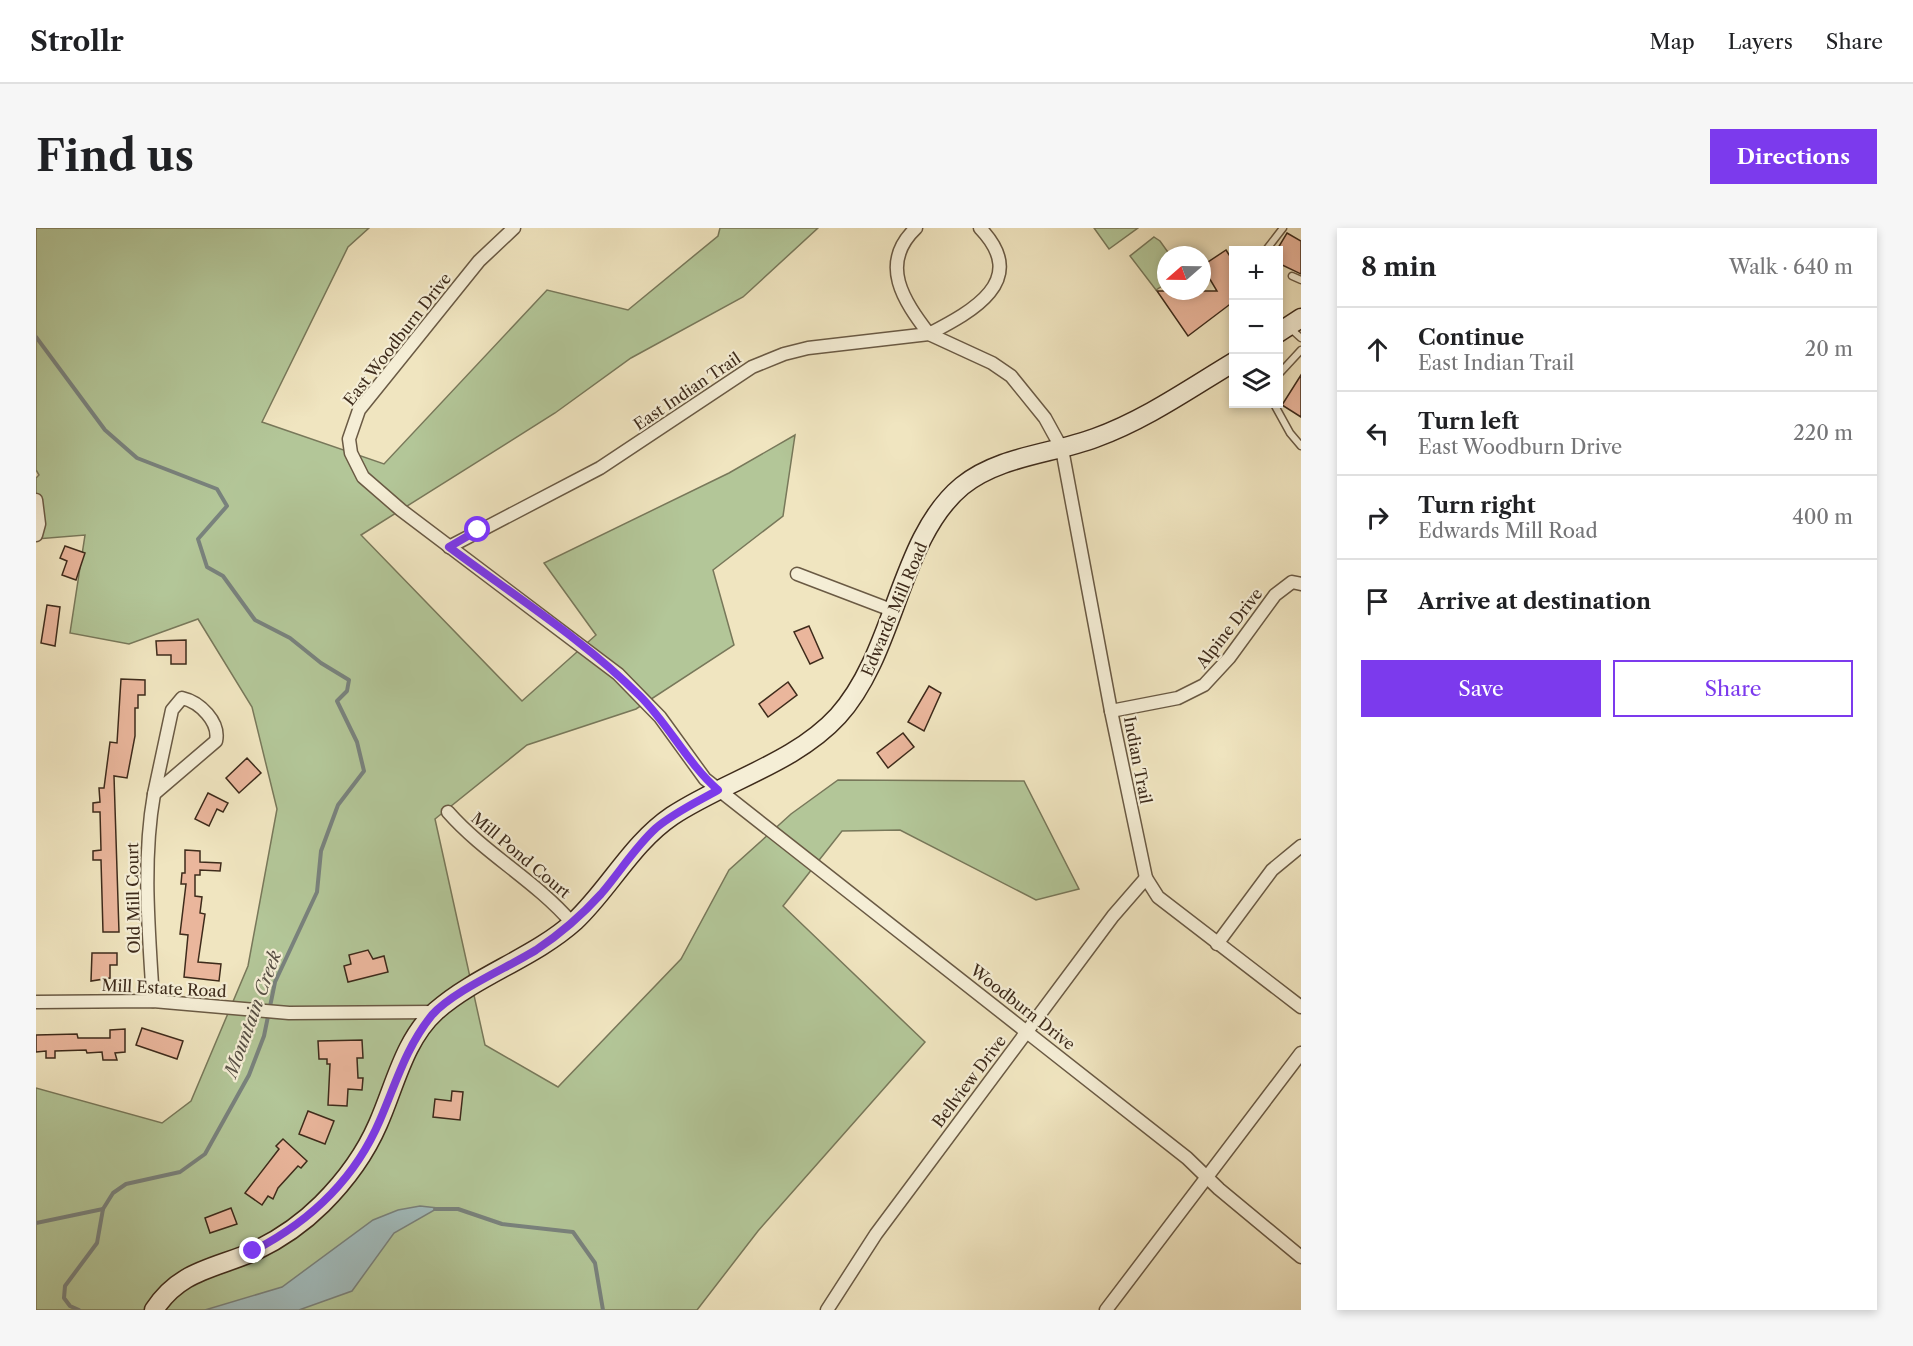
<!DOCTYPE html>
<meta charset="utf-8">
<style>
body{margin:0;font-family:"Libre Caslon Text",serif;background:#f6f6f6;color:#202124}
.controls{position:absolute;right:18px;top:18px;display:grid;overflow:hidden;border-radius:0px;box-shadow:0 3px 9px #0003}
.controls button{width:54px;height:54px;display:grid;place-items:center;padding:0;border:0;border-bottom:2px solid #e0e0e0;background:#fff;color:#202124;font:30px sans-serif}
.compass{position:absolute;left:1121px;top:18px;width:54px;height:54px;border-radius:50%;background:#fff;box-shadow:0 3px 9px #0003;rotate:250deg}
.stop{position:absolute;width:18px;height:18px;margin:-14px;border:4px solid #7c3aed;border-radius:50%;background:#fff}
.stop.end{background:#7c3aed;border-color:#fff;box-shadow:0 2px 6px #0008}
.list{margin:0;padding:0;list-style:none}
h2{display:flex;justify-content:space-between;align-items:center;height:78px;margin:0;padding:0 24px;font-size:26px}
h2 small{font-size:20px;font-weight:400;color:#757577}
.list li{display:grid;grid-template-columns:39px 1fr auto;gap:18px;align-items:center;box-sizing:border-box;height:84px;padding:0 24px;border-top:2px solid #e0e0e0}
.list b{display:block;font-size:22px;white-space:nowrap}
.list p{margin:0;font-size:20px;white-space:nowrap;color:#757577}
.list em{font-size:20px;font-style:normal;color:#757577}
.actions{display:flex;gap:12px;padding:18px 24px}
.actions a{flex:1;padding:14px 0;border:2px solid #7c3aed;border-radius:0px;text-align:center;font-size:21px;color:#7c3aed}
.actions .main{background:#7c3aed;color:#fff}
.icon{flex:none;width:33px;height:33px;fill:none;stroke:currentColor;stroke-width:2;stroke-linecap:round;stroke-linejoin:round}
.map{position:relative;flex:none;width:1265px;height:1082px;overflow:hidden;border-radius:0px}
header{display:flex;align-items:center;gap:36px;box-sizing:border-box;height:84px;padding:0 30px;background:#fff;border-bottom:2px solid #e0e0e0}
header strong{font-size:28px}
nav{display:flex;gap:33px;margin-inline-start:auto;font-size:21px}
.intro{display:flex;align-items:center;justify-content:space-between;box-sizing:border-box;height:144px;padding:0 36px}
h1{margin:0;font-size:42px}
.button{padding:15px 27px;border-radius:0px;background:#7c3aed;color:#fff;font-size:21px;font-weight:700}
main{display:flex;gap:36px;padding:0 36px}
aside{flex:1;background:#fff;border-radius:0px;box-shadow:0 3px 9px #0003}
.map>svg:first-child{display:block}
.green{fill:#b3c698;stroke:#78785a;stroke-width:1.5}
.water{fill:#a1bcbe;stroke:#79827d;stroke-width:1.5}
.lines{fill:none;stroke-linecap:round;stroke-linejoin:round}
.stream{stroke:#79827d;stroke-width:4}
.building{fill:#eab69c;stroke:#3e2b1b;stroke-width:1.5}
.lane-casing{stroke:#6a5a44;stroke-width:9}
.street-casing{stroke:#6a5a44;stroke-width:15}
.secondary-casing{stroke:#3e2b1b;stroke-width:21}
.lane{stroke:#f5eed6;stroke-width:6}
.street{stroke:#f5eed6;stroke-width:12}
.secondary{stroke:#f5eed6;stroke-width:18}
.route{stroke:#7c3aed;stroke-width:8}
.labels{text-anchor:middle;stroke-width:4.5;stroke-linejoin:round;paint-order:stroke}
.street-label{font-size:16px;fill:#3e2b1b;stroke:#f5eed6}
.water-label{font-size:18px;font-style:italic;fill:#574f44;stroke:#f5eed6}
</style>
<header>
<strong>Strollr</strong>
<nav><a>Map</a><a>Layers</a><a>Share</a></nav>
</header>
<div class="intro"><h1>Find us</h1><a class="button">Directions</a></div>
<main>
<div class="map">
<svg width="1265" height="1082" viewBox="0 0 1265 1082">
<rect width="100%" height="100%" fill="#f0e5c0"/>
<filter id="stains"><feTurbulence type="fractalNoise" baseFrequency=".00333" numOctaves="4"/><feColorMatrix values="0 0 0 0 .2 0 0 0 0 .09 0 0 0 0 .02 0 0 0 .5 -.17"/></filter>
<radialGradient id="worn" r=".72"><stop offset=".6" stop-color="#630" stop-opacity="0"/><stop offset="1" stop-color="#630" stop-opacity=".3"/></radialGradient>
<g class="green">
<polygon points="0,0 333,0 312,19 226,194 348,236 511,62 592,82 682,8 684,0 782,0 707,69 595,130 519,185 325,307 486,473 560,407 508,335 693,245 759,207 747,288 677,342 698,417 600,481 491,517 399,591 449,817 522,859 645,731 693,642 755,586 802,552 988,553 1043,661 1000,672 864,602 806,603 747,678 889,814 722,1003 661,1082 0,1082 0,860 126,895 155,873 212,738 241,581 216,479 162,391 93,416 34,405 49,307 0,311 0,250 3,247 0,242"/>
<polygon points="1058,0 1102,0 1073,21"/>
<polygon points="1118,9 1124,13 1134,27 1130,27 1130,40 1125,49 1129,56 1120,62 1094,28"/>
</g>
<polygon class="water" points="384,978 402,980 358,1005 316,1063 263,1082 169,1082 246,1059 337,992 362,982"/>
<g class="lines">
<g class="stream">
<polyline points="0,109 69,202 101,230 181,261 191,278 162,311 171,339 187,348 219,392 254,410 285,435 313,452 311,463 301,473 321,514 328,543 302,577 285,623 281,664 239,754 228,808 213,847 169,926 144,944 90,956 77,965 67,981 61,1015 29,1058 28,1070 34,1078 43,1082"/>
<polyline points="399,981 422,981 466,996 537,1004 559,1035 567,1082"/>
<polyline points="0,995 67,981"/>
</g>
</g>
<g class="building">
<polygon points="1251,5 1265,13 1265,46 1242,35 1242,20"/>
<polygon points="1190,22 1197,33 1197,74 1152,108 1121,63 1181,63 1166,38"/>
<polygon points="1265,147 1265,189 1246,177"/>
<polygon points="29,318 49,325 40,352 26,347 31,333 24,330"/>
<polygon points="11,377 24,379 19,418 5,415"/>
<polygon points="773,398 787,430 774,436 758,404"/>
<polygon points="150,412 150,436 135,436 135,427 121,427 120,413"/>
<polygon points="85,451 109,452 109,467 102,467 102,480 99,480 99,508 91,550 78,548 83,704 67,704 65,632 57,632 57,623 65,622 64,584 57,584 57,575 64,574 63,560 68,560 74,514 81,515"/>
<polygon points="752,454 761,467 732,489 723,476"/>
<polygon points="893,458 905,465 888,503 872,494"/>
<polygon points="867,505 878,519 852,540 841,525"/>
<polygon points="211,530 225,545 203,565 190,550"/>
<polygon points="172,565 192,575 187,584 181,581 173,598 159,591"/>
<polygon points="149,622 164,623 164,634 185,635 184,643 164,642 164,647 159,647 159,668 166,669 164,685 169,686 162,734 185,736 183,753 148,749 152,707 144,706 150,656 145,656 146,645 149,645"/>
<polygon points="332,722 337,731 348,728 352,744 312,754 308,738 315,736 313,727"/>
<polygon points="56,725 81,725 81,737 74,737 74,750 55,753"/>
<polygon points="106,800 147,813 141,831 100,817"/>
<polygon points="89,801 89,824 79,825 81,832 67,832 66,824 51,825 50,822 19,823 19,830 10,830 10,823 0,824 0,807 41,806 42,810 74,810 74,802"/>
<polygon points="326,812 327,830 321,830 322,850 327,850 326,862 312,861 311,878 292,877 294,836 291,836 291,831 283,831 282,813"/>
<polygon points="416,863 427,864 424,892 397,889 399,871 415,873"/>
<polygon points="272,883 298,893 289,916 263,906"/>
<polygon points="247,911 271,933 265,940 262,938 242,960 237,971 232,968 226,977 209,965 243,921 240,918"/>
<polygon points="195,980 201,996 174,1005 169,990"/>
</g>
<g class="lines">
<defs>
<g id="lane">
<polyline points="1230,22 1247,0"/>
<polyline points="1256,48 1265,52"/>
<polyline points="1255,101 1265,110"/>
<polyline points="1242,147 1265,122"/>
<polyline points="1238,176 1254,205 1265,218"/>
</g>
<g id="street">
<polyline points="478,0 443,33 323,182 313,211 315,225 327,249 365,282 582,446 624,489 669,551 683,562 1151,930 1183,961 1265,1029"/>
<path d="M880 0C842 36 868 73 893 106 935 84 995 53 944 0"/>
<polyline points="0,272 3,296 0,307"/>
<polyline points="413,319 564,240 716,139 748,126 772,120 893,106 956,135 975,148 1009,190 1026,221 1075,483 1110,650 1122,669 1265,779"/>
<polyline points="761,346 858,383"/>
<path d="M146 470C164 474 184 494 180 513L118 566 136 482Z"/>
<polyline points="1075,483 1142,470 1168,457 1193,430 1239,367 1256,354 1265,356"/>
<path d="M412 584C449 626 500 653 536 695"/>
<polyline points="1181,716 1236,642 1265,618"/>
<path d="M117 773C113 704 106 634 118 566"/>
<polyline points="0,774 117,773 253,785 399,784"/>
<polyline points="791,1082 840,1006 1077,688 1110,650"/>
<polyline points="1070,1082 1265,825"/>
</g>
<g id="secondary">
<polyline points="1242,105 1265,90"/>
<path d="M118 1082C144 1042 178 1041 219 1023 244 1011 267 995 286 976 310 952 329 926 342 896 359 858 368 812 400 783 441 747 498 730 539 693 573 661 596 615 636 588 689 553 759 535 802 488 860 424 863 310 926 258 963 228 1016 226 1059 210 1109 192 1153 161 1198 134"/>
</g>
</defs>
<use href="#lane" class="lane-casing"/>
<use href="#street" class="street-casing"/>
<use href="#secondary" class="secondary-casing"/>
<use href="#lane" class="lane"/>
<use href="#street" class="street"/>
<use href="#secondary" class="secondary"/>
</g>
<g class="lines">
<path class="route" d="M217 1023C273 994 319 951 344 892 360 855 370 819 396 787 417 763 471 740 500 722 524 706 546 687 565 666 584 644 599 619 620 600 639 584 661 574 682 562 652 536 633 497 604 468 547 411 477 367 413 319L442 302"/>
</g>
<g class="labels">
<g class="street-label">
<text transform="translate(361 111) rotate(-52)" y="6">East Woodburn Drive</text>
<text transform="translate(651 163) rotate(-34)" y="6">East Indian Trail</text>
<text transform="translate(858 381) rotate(-67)" y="6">Edwards Mill Road</text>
<text transform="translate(1193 400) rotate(-52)" y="6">Alpine Drive</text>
<text transform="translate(1102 532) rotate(79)" y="6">Indian Trail</text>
<text transform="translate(485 627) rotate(40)" y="6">Mill Pond Court</text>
<text transform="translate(97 670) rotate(-91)" y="6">Old Mill Court</text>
<text transform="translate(128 760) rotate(3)" y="6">Mill Estate Road</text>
<text transform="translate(987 779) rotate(38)" y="6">Woodburn Drive</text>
<text transform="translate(933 853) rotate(-53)" y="6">Bellview Drive</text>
</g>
<g class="water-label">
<text transform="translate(217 786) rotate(-70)" y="6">Mountain Creek</text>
</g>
</g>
<rect width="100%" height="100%" filter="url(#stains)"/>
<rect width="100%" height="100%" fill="url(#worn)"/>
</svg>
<div class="controls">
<button>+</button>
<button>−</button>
<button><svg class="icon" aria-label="layers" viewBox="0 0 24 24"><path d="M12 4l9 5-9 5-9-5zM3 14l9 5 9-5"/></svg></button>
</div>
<svg class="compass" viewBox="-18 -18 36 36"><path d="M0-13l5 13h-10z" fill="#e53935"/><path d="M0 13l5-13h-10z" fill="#757577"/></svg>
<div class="stop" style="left:442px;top:302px"></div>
<div class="stop end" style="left:217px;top:1023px"></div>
</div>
<aside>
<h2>8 min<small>Walk · 640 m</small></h2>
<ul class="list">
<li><svg class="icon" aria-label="ahead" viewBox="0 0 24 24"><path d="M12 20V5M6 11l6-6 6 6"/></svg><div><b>Continue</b><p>East Indian Trail</p></div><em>20 m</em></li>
<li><svg class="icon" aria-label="left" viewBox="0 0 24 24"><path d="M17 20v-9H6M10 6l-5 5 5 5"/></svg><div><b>Turn left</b><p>East Woodburn Drive</p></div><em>220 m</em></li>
<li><svg class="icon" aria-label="right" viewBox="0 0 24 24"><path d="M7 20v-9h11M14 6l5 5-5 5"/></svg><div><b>Turn right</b><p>Edwards Mill Road</p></div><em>400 m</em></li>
<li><svg class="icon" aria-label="arrive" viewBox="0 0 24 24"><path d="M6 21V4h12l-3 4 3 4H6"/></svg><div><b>Arrive at destination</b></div></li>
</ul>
<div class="actions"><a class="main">Save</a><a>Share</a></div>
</aside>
</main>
